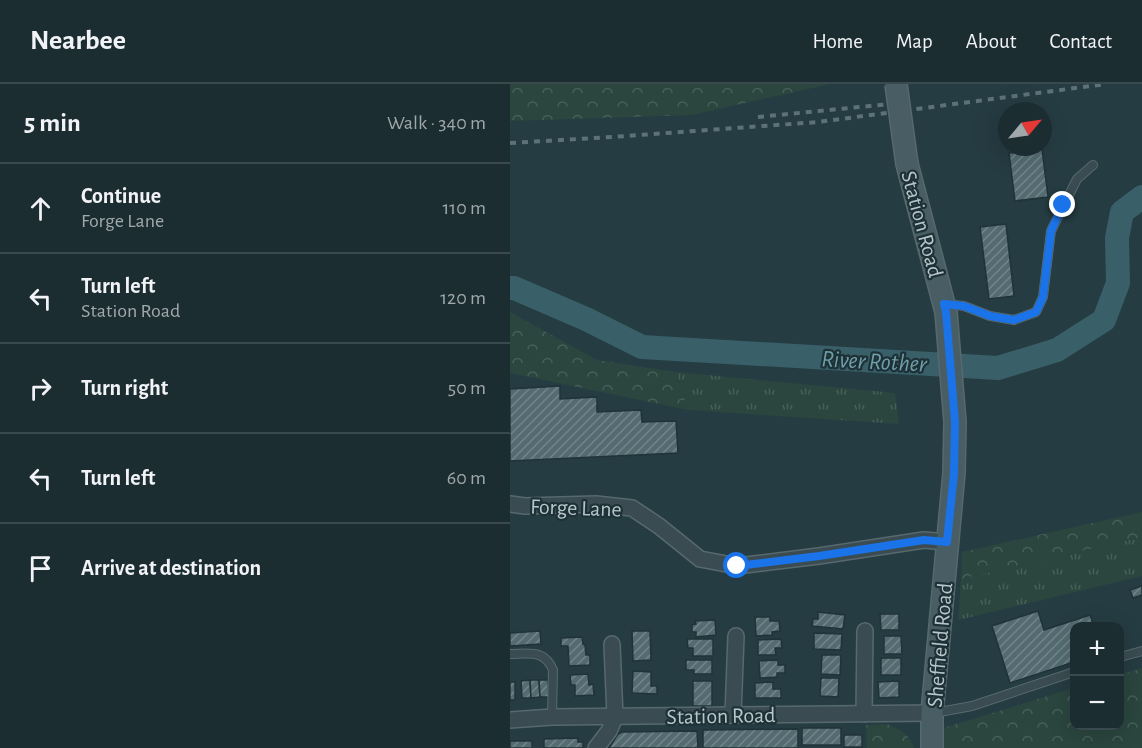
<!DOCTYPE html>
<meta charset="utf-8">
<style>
body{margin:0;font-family:"Alegreya Sans",sans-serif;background:#25353a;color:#f1f3f6}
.controls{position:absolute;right:18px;bottom:18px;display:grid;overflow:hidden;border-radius:12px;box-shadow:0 6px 24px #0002}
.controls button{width:54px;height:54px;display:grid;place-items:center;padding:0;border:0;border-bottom:2px solid #3a494d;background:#1c2d32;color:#f1f3f6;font:30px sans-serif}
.compass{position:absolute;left:488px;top:18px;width:54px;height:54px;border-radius:50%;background:#1c2d32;box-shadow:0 6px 24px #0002;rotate:61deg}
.stop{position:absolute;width:18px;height:18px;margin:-14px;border:4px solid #1a73e8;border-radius:50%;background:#fff}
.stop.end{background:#1a73e8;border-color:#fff;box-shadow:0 2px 6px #0008}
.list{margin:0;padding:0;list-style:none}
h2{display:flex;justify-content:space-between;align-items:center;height:78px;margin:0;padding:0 24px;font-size:26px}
h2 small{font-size:20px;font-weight:400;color:#a0a8ac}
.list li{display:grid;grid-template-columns:39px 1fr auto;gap:18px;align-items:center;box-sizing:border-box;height:90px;padding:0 24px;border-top:2px solid #3a494d}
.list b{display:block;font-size:22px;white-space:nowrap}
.list p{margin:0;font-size:20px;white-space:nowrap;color:#a0a8ac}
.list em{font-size:20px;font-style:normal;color:#a0a8ac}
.icon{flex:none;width:33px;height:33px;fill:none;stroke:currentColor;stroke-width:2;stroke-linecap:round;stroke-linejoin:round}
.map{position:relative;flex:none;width:632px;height:664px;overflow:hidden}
header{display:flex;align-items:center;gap:36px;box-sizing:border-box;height:84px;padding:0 30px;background:#1c2d32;border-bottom:2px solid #3a494d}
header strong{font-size:28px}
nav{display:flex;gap:33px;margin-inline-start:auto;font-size:21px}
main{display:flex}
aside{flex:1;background:#1c2d32}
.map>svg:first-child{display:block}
.grass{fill:url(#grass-tufts)}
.forest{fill:url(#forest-crowns)}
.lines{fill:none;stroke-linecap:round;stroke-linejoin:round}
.river{stroke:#395f69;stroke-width:24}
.building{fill:url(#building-hatch);stroke:#203338;stroke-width:1.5}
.lane-casing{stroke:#57696e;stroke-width:10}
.street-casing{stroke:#57696e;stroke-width:18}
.secondary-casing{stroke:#57696e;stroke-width:24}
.lane{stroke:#3a4c51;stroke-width:8}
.street{stroke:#3a4c51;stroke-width:15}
.secondary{stroke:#485d64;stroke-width:21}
.rail{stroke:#5c7278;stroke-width:4;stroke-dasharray:6 6;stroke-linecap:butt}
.secondary-bridge-casing{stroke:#57696e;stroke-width:24;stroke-linecap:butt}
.secondary-bridge{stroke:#485d64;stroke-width:21}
.route{stroke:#1a73e8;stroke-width:8}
.labels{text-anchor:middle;stroke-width:4.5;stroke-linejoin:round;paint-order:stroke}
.street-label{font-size:22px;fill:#b6c6cb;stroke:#1e3136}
.water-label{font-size:24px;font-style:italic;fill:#6f9fab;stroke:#1e3136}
</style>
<header>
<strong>Nearbee</strong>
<nav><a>Home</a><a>Map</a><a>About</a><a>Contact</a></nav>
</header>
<main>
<aside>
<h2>5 min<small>Walk · 340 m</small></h2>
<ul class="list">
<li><svg class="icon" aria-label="ahead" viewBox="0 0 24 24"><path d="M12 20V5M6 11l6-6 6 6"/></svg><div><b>Continue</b><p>Forge Lane</p></div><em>110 m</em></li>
<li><svg class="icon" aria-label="left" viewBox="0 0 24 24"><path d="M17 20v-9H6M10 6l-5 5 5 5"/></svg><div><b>Turn left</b><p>Station Road</p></div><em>120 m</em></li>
<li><svg class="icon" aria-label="right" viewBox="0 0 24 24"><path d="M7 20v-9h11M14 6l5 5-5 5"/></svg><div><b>Turn right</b></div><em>50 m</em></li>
<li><svg class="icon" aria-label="left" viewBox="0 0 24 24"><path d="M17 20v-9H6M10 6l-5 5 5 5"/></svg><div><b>Turn left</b></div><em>60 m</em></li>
<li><svg class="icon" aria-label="arrive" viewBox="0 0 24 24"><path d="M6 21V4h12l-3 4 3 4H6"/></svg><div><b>Arrive at destination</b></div></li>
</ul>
</aside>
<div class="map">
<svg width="632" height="664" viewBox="0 0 632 664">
<defs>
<pattern id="grass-tufts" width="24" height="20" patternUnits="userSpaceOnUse" patternTransform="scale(1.5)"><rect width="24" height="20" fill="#2a463e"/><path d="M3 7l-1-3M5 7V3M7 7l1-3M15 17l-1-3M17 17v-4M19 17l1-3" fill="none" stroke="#475f59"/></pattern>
<pattern id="forest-crowns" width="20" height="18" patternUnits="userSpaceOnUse" patternTransform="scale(1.5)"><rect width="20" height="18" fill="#2a463e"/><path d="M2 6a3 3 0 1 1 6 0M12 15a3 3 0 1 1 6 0" fill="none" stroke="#475f59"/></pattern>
<pattern id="building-hatch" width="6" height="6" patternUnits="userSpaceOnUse" patternTransform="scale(1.5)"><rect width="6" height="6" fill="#536b71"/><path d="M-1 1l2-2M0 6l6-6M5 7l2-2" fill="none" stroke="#71858a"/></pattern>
</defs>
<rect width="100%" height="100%" fill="#253c42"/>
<g class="grass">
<polygon points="166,288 385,309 389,340 178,326"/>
<polygon points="632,453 632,492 448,536 451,495"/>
</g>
<g class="forest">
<polygon points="0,0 320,0 182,31 0,37"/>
<polygon points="0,228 87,276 166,288 178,326 0,289"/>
<polygon points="632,428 632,453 451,495 452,468"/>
<polygon points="632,584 632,664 431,664 430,645 564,604 564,642 610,642 610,591"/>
<path d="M377 640C391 646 399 650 404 664H356L357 663 356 641Z"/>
</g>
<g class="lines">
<polyline class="river" points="0,204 4,204 76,235 132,263 488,284 547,266 594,236 608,199 607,154 612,128 632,113"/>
</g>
<g class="building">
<polygon points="532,65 538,113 505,117 499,69"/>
<polygon points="496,140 504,212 479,215 470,143"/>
<polygon points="50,302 50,315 87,313 87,328 131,326 132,338 166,337 168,369 0,377 0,305"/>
<polygon points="632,502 632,511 623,514 620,506"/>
<polygon points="528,527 534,546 580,531 584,542 564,542 564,578 500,599 482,542"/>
<polygon points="308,528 335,531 333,545 302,542 303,535 308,535"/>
<polygon points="370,530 389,530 389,546 371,546"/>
<polygon points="245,533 260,533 260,537 269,537 270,547 262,548 262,551 246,552"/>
<polygon points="205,536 206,551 186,553 186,548 182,548 182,541 186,540 185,537"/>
<polygon points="30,547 31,560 0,562 0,549"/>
<polygon points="122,547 140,547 141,576 123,577"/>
<polygon points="304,549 332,550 331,566 304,565"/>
<polygon points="374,552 391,552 392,570 374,570"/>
<polygon points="72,553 73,560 75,561 76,571 80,571 80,581 59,582 58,562 51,562 51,554"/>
<polygon points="177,555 203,555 203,572 183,572 183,564 178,564"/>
<polygon points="271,555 272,564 265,564 266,571 248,571 248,556"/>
<polygon points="312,571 331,571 330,591 311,590"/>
<rect x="371" y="574" width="20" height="17"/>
<polygon points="176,576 202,576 202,590 184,590 184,586 176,586"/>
<polygon points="268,576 268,581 275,581 275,589 267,589 267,593 250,594 249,577"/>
<polygon points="123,587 141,588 141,602 147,602 147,610 122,609"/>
<polygon points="78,590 79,601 83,600 84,611 65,612 65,601 61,601 60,591"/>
<polygon points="311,594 329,594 328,613 310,612"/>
<polygon points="20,596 21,614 12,614 11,597"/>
<polygon points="20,596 29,596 30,613 21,614"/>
<polygon points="29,596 38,596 39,613 30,613"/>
<rect x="183" y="597" width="19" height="25"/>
<polygon points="389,597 389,613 369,614 368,598"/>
<rect x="0" y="598" width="5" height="18"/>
<polygon points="263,598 263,605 271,605 271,614 245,614 245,599"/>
<rect x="292" y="644" width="39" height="17"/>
<polygon points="288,645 288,664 193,664 193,646"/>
<polygon points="187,647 188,664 99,664 108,650 112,648"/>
<rect x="334" y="651" width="18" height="12"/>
<polygon points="68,654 68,658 73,658 73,664 34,664 34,655"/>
<rect x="0" y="657" width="22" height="7"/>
</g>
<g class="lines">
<defs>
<g id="lane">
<polyline points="436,220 454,222 480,232 504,236 526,228 533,213 541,147 567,95 583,81"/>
<path d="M0 570C19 570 34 565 43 586L42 633"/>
<polyline points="610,573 632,567"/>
<polyline points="424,629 462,622 564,588"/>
</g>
<g id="street">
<polyline points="0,420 15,422 86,420 122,424 149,442 190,475 227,482 309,472 414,456 437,458"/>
<polyline points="354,630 355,547"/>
<polyline points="223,631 226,552"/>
<polyline points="0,636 42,633 223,631 422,629"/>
<polyline points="86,664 99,647 105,633 102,560"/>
</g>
<polyline id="secondary" points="397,80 436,228 445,338 444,389 422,629 422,664"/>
</defs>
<use href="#lane" class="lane-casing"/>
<use href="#street" class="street-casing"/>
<use href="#secondary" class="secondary-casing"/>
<use href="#lane" class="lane"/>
<use href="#street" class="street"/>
<use href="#secondary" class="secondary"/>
<g class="rail">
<polyline points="248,33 380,20"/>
<polyline points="0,59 102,53 308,38 596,0"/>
</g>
<defs>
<polyline id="secondary-bridge" points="386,0 397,80"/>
</defs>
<use href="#secondary-bridge" class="secondary-bridge-casing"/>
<use href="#secondary-bridge" class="secondary-bridge"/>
</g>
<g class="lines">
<polyline class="route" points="227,482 309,472 414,456 437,458 444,390 445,338 436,228 434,220 454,222 480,232 504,236 526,228 533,213 541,147 553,121"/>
</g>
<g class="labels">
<g class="street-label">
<text transform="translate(413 140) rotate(75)" y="8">Station Road</text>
<text transform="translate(66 423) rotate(2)" y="8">Forge Lane</text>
<text transform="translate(429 561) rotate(-85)" y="8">Sheffield Road</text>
<text transform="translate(211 631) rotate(-1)" y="8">Station Road</text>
</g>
<g class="water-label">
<text transform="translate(364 277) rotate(3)" y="8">River Rother</text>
</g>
</g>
</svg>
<div class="controls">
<button>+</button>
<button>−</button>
</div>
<svg class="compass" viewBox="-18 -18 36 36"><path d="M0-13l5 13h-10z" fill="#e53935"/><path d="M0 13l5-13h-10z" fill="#a0a8ac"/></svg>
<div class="stop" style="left:227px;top:482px"></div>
<div class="stop end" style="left:553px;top:121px"></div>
</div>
</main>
